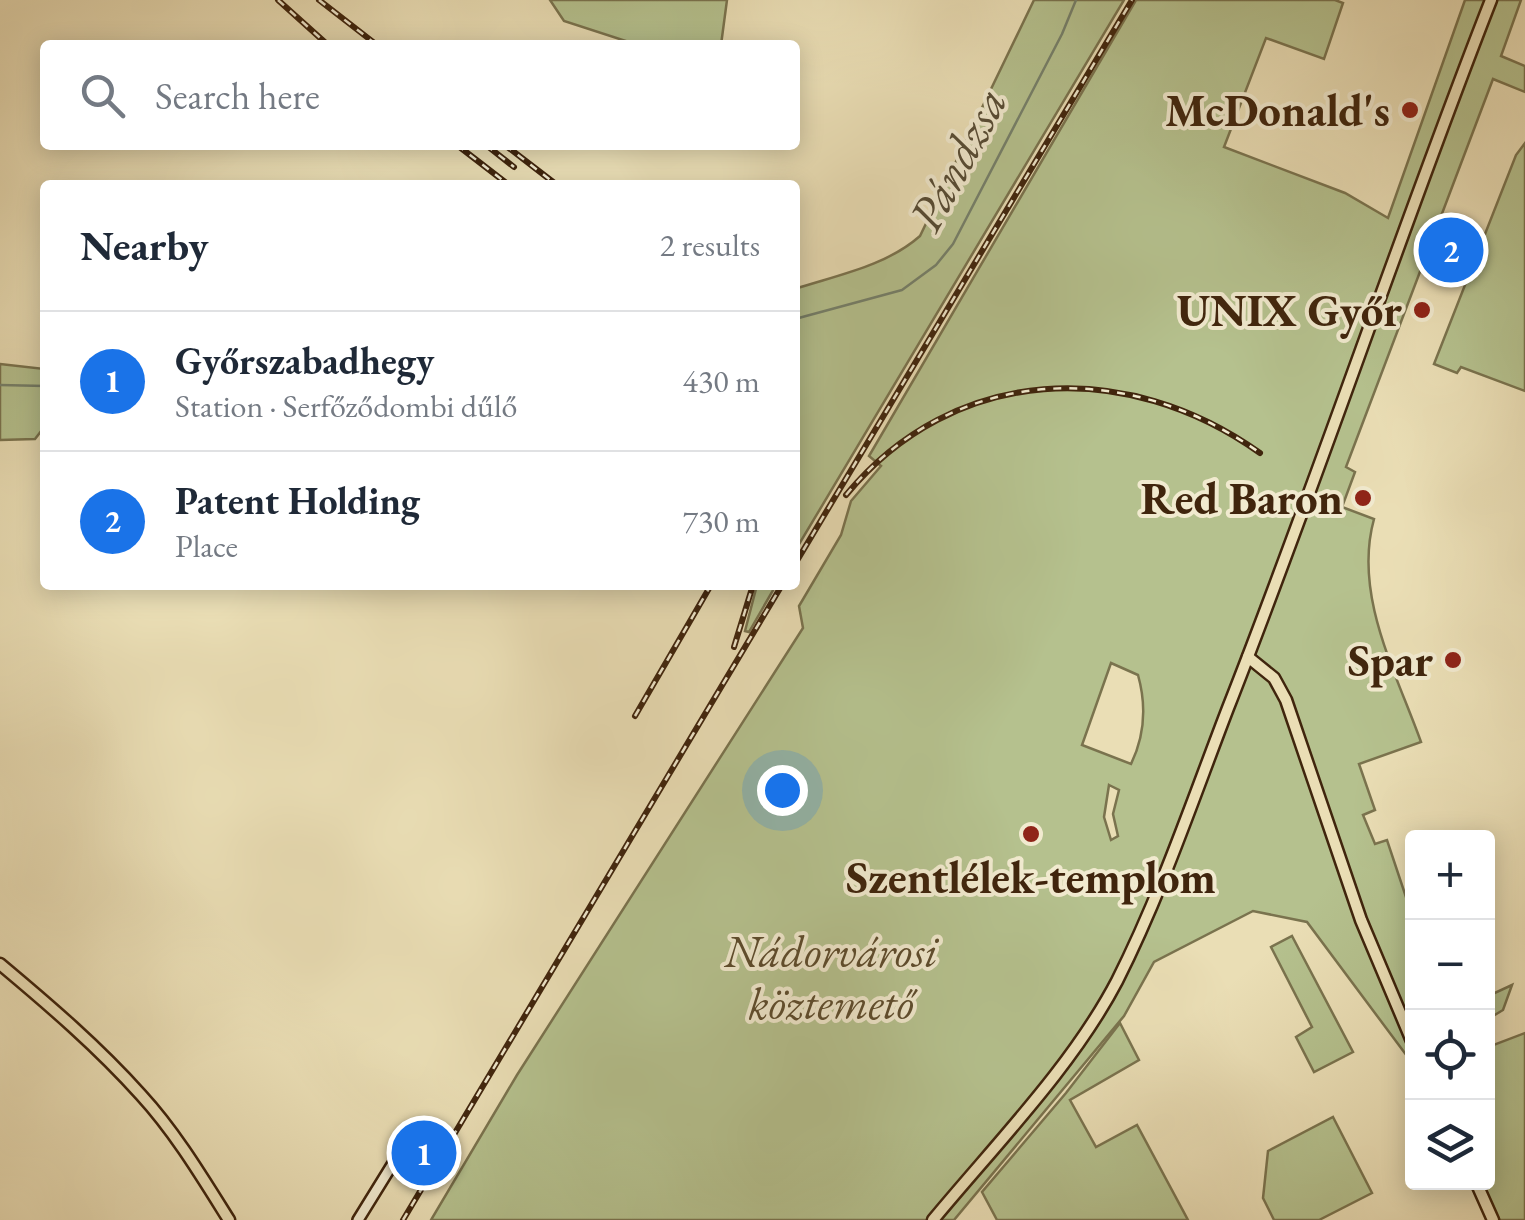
<!DOCTYPE html>
<meta charset="utf-8">
<style>
body{margin:0;font-family:"EB Garamond",serif;background:#f2f2f3;color:#1f2937}
.controls{position:absolute;right:30px;bottom:30px;display:grid;overflow:hidden;border-radius:10px;box-shadow:0 5px 25px #0003}
.controls button{width:90px;height:90px;display:grid;place-items:center;padding:0;border:0;border-bottom:2px solid #e0e1e3;background:#fff;color:#1f2937;font:50px sans-serif}
.you{position:absolute;left:782px;top:790px;width:35px;height:35px;margin:-25px;border:8px solid #fff;border-radius:50%;background:#1a73e8;box-shadow:0 0 0 15px #1a73e833}
.badge{display:grid;place-items:center;width:65px;height:65px;border-radius:50%;background:#1a73e8;color:#fff;font-size:32px;font-weight:700}
.pin{position:absolute;translate:-50% -50%;border:5px solid #fff;box-shadow:0 2px 10px #0006}
.list{margin:0;padding:0;list-style:none}
h2{display:flex;justify-content:space-between;align-items:center;height:130px;margin:0;padding:0 40px;font-size:42px}
h2 small{font-size:32px;font-weight:400;color:#747a83}
.list li{display:grid;grid-template-columns:65px 1fr auto;gap:30px;align-items:center;box-sizing:border-box;height:140px;padding:0 40px;border-top:2px solid #e0e1e3}
.list b{display:block;font-size:38px;white-space:nowrap}
.list p{margin:0;font-size:32px;white-space:nowrap;color:#747a83}
.list em{font-size:32px;font-style:normal;color:#747a83}
.icon{flex:none;width:55px;height:55px;fill:none;stroke:currentColor;stroke-width:2;stroke-linecap:round;stroke-linejoin:round}
.map{position:relative;flex:none;width:1525px;height:1220px;overflow:hidden}
.search{position:absolute;background:#fff;box-shadow:0 5px 25px #0003;left:40px;top:40px;width:760px;height:110px;display:flex;align-items:center;gap:25px;box-sizing:border-box;padding:0 35px;border-radius:10px;color:#747a83;font-size:38px}
.panel{position:absolute;background:#fff;box-shadow:0 5px 25px #0003;left:40px;top:180px;width:760px;height:410px;border-radius:10px}
.map>svg:first-child{display:block}
.green{fill:#b5c18e;stroke:#7a734e;stroke-width:2.5;fill-rule:evenodd}
.lines{fill:none;stroke-linecap:round;stroke-linejoin:round}
.stream{stroke:#75806b;stroke-width:2.5}
.secondary-casing{stroke:#40250d;stroke-width:14}
.primary-casing{stroke:#40250d;stroke-width:15}
.secondary{stroke:#f1eacf;stroke-width:9}
.primary{stroke:#eadeb5;stroke-width:10}
.rail-casing{stroke:#40250d;stroke-width:6}
.rail{stroke:#f1eacf;stroke-width:2.5;stroke-dasharray:8;stroke-linecap:butt}
.poi-dot{fill:#8f2418;stroke:#f1eacf;stroke-width:4}
.labels{text-anchor:middle;stroke-width:8;stroke-linejoin:round;paint-order:stroke}
.poi-label{font-size:45px;font-weight:bold;fill:#40250d;stroke:#f1eacf;text-anchor:end}
.park-label{font-size:45px;font-style:italic;fill:#5d4c2d;stroke:#f1eacf}
.water-label{font-size:48px;font-style:italic;fill:#564b34;stroke:#f1eacf}
</style>
<div class="map">
<svg width="1525" height="1220" viewBox="0 0 1525 1220">
<rect width="100%" height="100%" fill="#eadeb5"/>
<filter id="stains"><feTurbulence type="fractalNoise" baseFrequency=".002" numOctaves="4"/><feColorMatrix values="0 0 0 0 .2 0 0 0 0 .09 0 0 0 0 .02 0 0 0 .5 -.17"/></filter>
<radialGradient id="worn" r=".72"><stop offset=".6" stop-color="#630" stop-opacity="0"/><stop offset="1" stop-color="#630" stop-opacity=".3"/></radialGradient>
<g class="green">
<polygon points="550,0 727,0 721,45 638,45 564,21"/>
<path d="M1034 0H1124L795 551V289C838 275 886 266 920 236Z"/>
<path d="M1136 0H1335L1343 3 1324 59 1266 38 1224 147 1345 193 1388 218 1465 0H1521L1501 56 1525 66V92L1493 79 1346 467 1355 472 1342 507 1374 519C1353 595 1396 672 1421 742L1359 764 1375 810 1363 815 1375 844 1387 840 1412 915V1054L1407 1056 1307 922 1253 911 1154 962 1124 1016 954 1220H431L517 1075 803 628 799 606 841 535 851 501 881 466 869 456ZM1111 663 1138 675C1147 707 1145 735 1131 764L1082 745ZM1109 785 1119 790 1113 814 1118 836 1111 840 1104 817Z"/>
<polygon points="1525,143 1525,391 1461,367 1457,373 1434,364 1516,155"/>
<polygon points="0,364 45,369 45,426 35,439 0,440"/>
<polygon points="757,585 776,585 749,632 745,631"/>
<polygon points="1292,936 1353,1052 1314,1072 1296,1037 1312,1027 1271,947"/>
<polygon points="1512,985 1503,1010 1488,1019 1488,996"/>
<polygon points="1120,1023 1139,1060 1070,1100 1096,1147 1137,1125 1188,1220 997,1220 982,1192 1066,1093"/>
<polygon points="1525,1033 1525,1220 1499,1220 1481,1183 1488,1182 1488,1047"/>
<polygon points="1333,1117 1372,1193 1319,1220 1274,1220 1263,1198 1268,1151"/>
</g>
<g class="lines">
<g class="stream">
<polyline points="795,319 902,290 936,265 953,244 1062,34 1076,0"/>
<polyline points="0,385 45,386"/>
</g>
<defs>
<polyline id="secondary" points="358,1220 413,1131"/>
<g id="primary">
<polyline points="1248,657 1274,678 1286,700 1361,920 1412,1041"/>
<path d="M0 964C49 1005 98 1047 141 1095 175 1132 202 1177 229 1220"/>
<polyline points="1476,1182 1493,1220"/>
<path d="M933 1220C995 1145 1072 1067 1117 981 1161 894 1193 799 1228 708 1320 474 1399 235 1491 0"/>
</g>
</defs>
<use href="#secondary" class="secondary-casing"/>
<use href="#primary" class="primary-casing"/>
<use href="#secondary" class="secondary"/>
<use href="#primary" class="primary"/>
<defs>
<g id="rail">
<polyline points="278,0 328,45"/>
<polyline points="319,0 377,45"/>
<polyline points="457,145 509,185"/>
<polyline points="486,145 514,167"/>
<polyline points="505,145 557,185"/>
<path d="M846 495C954 364 1127 358 1260 453"/>
<polyline points="795,564 1132,0"/>
<polyline points="734,647 753,585"/>
<polyline points="635,716 711,585"/>
<polyline points="403,1220 782,585"/>
</g>
</defs>
<use href="#rail" class="rail-casing"/>
<use href="#rail" class="rail"/>
</g>
<g class="poi-dot">
<circle cx="1410" cy="110" r="10"/>
<circle cx="1422" cy="310" r="10"/>
<circle cx="1363" cy="498" r="10"/>
<circle cx="1453" cy="660" r="10"/>
<circle cx="1031" cy="834" r="10"/>
</g>
<g class="labels">
<g class="poi-label">
<text x="1390" y="126">McDonald's</text>
<text x="1402" y="326">UNIX Győr</text>
<text x="1343" y="514">Red Baron</text>
<text x="1433" y="676">Spar</text>
<text x="1031" y="893" text-anchor="middle">Szentlélek-templom</text>
</g>
<g class="park-label">
<text x="831" y="967">Nádorvárosi<tspan x="831" dy="52">köztemető</tspan></text>
</g>
<g class="water-label">
<text transform="translate(957 159) rotate(-62)" y="17">Pándzsa</text>
</g>
</g>
<rect width="100%" height="100%" filter="url(#stains)"/>
<rect width="100%" height="100%" fill="url(#worn)"/>
</svg>
<div class="controls">
<button>+</button>
<button>−</button>
<button><svg class="icon" aria-label="locate" viewBox="0 0 24 24"><circle cx="12" cy="12" r="6"/><path d="M12 2v4M12 18v4M2 12h4M18 12h4"/></svg></button>
<button><svg class="icon" aria-label="layers" viewBox="0 0 24 24"><path d="M12 4l9 5-9 5-9-5zM3 14l9 5 9-5"/></svg></button>
</div>
<div class="you"></div>
<div class="pin badge" style="left:424px;top:1153px">1</div>
<div class="pin badge" style="left:1451px;top:250px">2</div>
<div class="search"><svg class="icon" aria-label="search" viewBox="0 0 24 24"><circle cx="10" cy="10" r="6"/><path d="M15 15l6 6"/></svg>Search here</div>
<section class="panel">
<h2>Nearby<small>2 results</small></h2>
<ul class="list">
<li><span class="badge">1</span><div><b>Győrszabadhegy</b><p>Station · Serfőződombi dűlő</p></div><em>430 m</em></li>
<li><span class="badge">2</span><div><b>Patent Holding</b><p>Place</p></div><em>730 m</em></li>
</ul>
</section>
</div>
